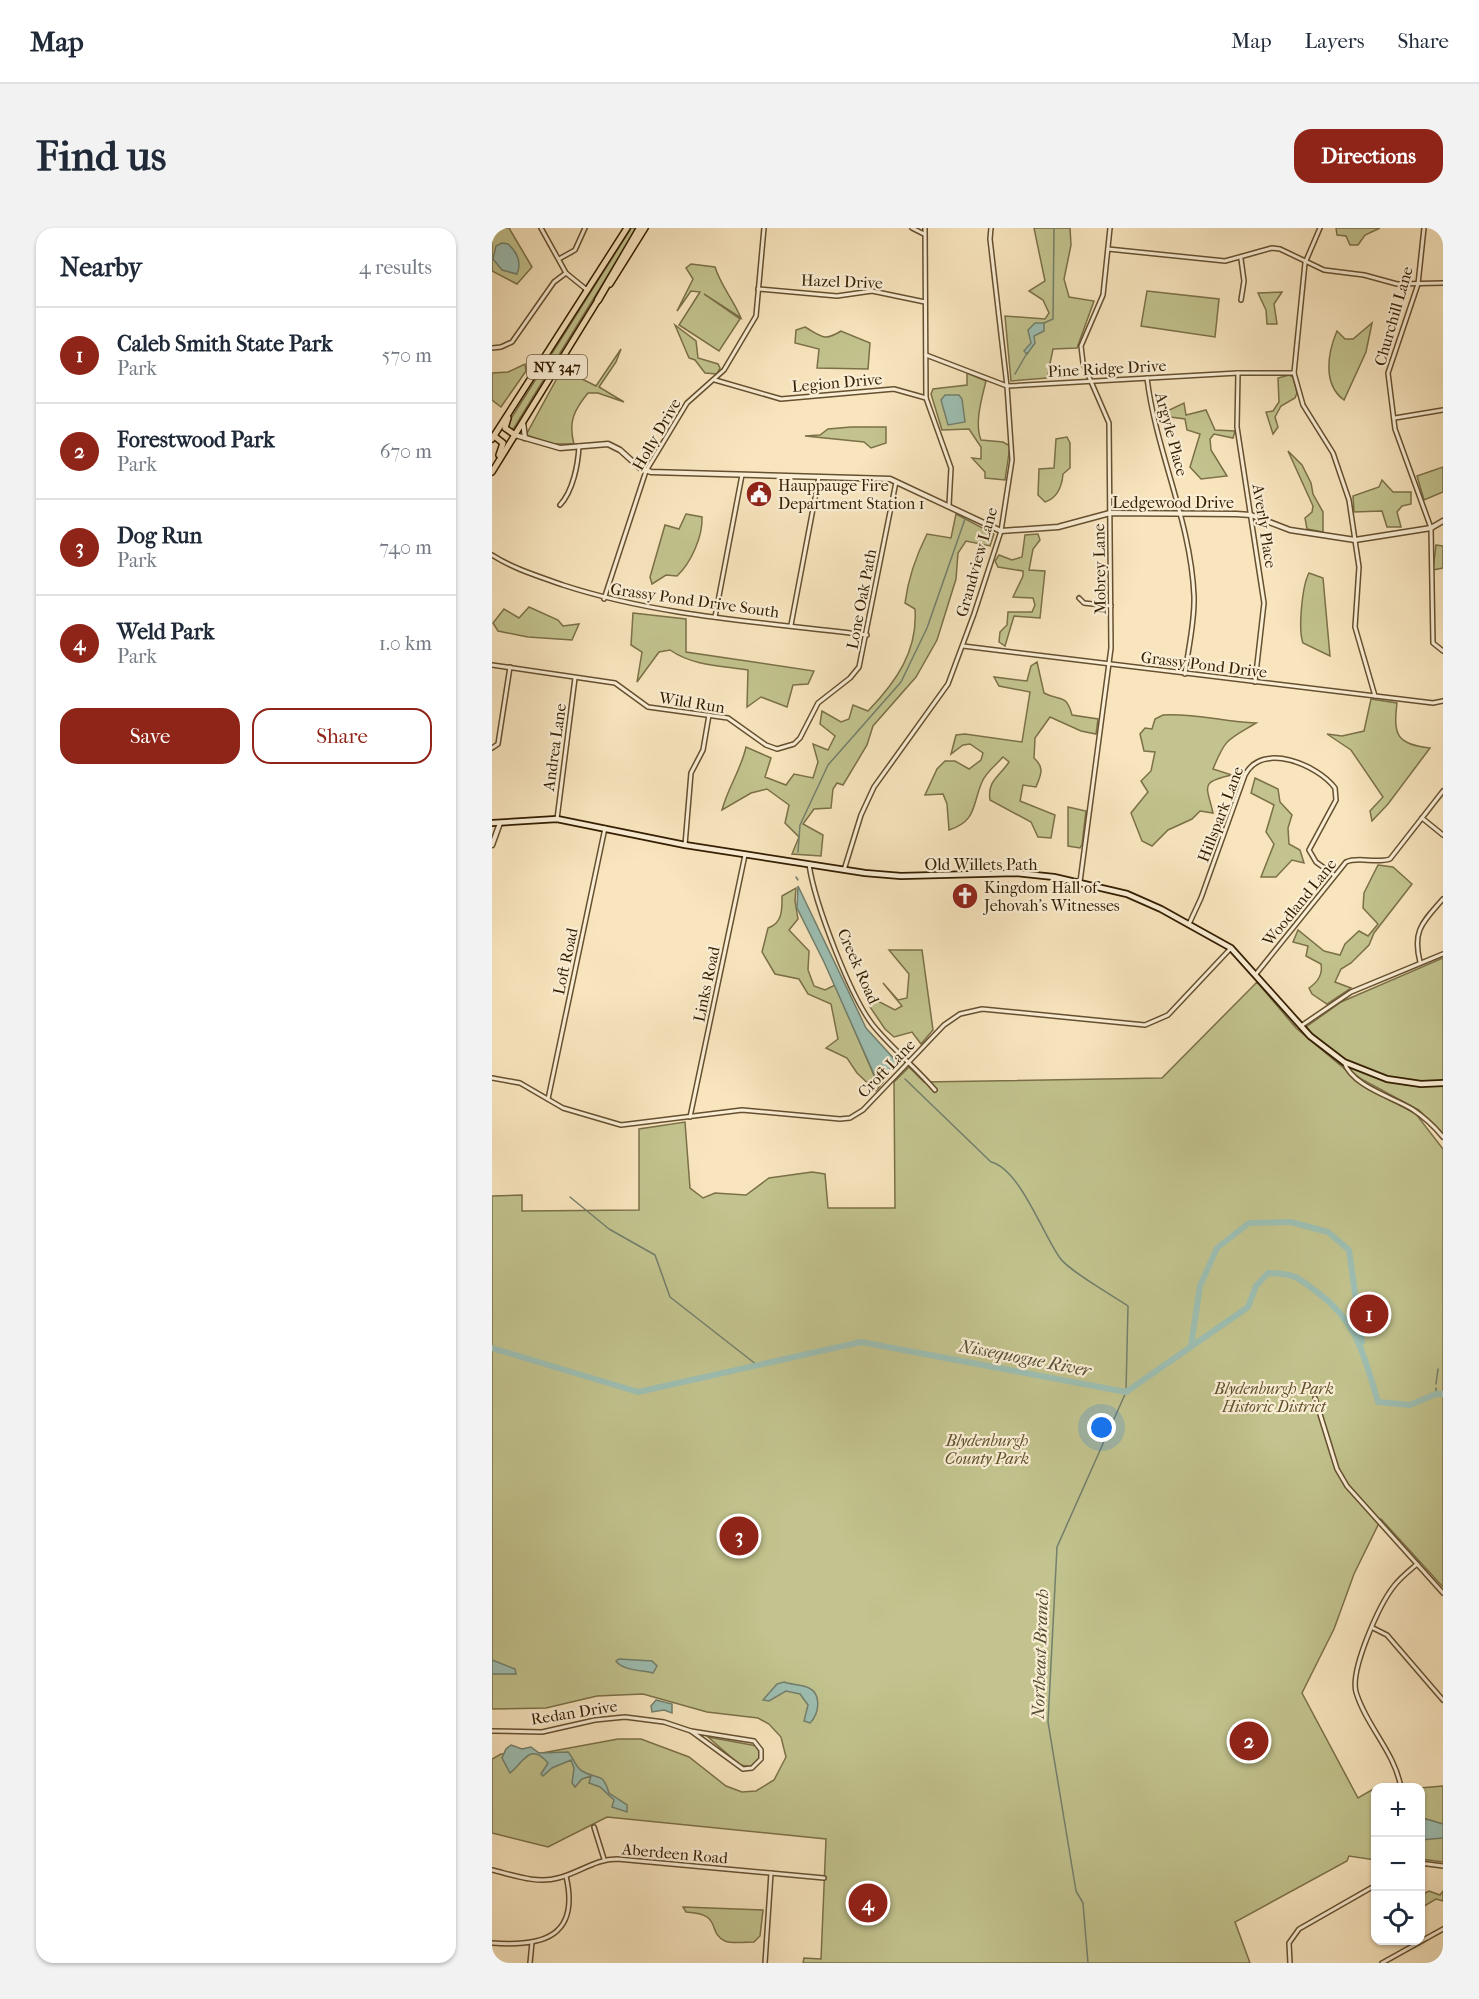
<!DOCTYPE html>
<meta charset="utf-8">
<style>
body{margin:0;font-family:"IM FELL French Canon",serif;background:#f2f2f3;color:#1f2937}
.controls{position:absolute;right:18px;bottom:18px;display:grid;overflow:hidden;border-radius:12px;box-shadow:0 2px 4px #0004}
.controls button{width:54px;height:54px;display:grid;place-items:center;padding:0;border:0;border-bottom:2px solid #e0e1e3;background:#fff;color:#1f2937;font:30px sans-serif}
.you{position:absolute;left:610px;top:1200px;width:21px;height:21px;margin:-15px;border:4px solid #fff;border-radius:50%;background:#1a73e8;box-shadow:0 0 0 9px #1a73e833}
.badge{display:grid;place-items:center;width:39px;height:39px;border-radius:50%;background:#8f2418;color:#fff;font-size:20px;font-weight:700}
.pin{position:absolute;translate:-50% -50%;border:3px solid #fff;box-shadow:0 2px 6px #0006}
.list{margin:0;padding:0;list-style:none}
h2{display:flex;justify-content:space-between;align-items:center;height:78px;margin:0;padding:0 24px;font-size:26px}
h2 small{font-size:20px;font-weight:400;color:#747a83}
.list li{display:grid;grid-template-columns:39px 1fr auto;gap:18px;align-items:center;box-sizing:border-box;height:96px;padding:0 24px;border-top:2px solid #e0e1e3}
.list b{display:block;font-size:22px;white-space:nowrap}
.list p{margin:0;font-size:20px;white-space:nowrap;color:#747a83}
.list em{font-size:20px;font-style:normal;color:#747a83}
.actions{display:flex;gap:12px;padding:18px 24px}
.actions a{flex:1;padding:14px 0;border:2px solid #8f2418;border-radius:18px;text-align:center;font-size:21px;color:#8f2418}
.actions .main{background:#8f2418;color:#fff}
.icon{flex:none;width:33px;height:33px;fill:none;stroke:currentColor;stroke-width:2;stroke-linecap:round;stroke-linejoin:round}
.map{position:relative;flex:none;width:951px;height:1735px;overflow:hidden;border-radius:18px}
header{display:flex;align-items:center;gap:36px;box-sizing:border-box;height:84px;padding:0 30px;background:#fff;border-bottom:2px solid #e0e1e3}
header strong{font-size:28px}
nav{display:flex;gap:33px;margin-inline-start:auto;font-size:21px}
.intro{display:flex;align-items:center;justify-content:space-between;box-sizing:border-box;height:144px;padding:0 36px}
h1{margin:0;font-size:42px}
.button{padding:15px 27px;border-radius:18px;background:#8f2418;color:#fff;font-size:21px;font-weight:700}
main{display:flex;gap:36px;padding:0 36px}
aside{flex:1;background:#fff;border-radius:18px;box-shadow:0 2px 4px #0004}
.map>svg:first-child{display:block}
.green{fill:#c2c38e;stroke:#7b7048;stroke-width:1.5}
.water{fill:#9dbfb3;stroke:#737f6c;stroke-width:1.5}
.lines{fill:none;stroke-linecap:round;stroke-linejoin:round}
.stream{stroke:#737f6c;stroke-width:1.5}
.river{stroke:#9dbfb3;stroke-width:6}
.minor-casing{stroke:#655030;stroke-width:6}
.tertiary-casing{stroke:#655030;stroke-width:7}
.secondary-casing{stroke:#341e01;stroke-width:8}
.primary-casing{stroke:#341e01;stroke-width:8}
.trunk-casing{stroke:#341e01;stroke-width:8}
.motorway-casing{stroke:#341e01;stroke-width:9}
.minor{stroke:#faeed5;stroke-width:3}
.tertiary{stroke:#faeed5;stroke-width:4}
.secondary{stroke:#faeed5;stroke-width:4.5}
.primary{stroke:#f8e5be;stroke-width:5}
.trunk{stroke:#f8e5be;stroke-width:5}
.motorway{stroke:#f8e5be;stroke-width:6}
.labels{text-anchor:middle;stroke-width:4.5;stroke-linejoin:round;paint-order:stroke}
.shield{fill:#faeed5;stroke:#6f5c41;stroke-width:1.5}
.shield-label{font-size:15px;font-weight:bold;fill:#341e01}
.street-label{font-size:16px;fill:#341e01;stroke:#faeed5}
.poi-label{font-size:16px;fill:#341e01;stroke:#faeed5;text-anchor:start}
.park-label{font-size:16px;font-style:italic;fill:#5f502b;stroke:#faeed5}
.water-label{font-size:18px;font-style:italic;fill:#544e36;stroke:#faeed5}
</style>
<header>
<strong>Map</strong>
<nav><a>Map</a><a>Layers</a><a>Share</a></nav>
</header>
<div class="intro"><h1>Find us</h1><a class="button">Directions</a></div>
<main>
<aside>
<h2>Nearby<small>4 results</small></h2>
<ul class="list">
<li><span class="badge">1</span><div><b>Caleb Smith State Park</b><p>Park</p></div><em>570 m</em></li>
<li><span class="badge">2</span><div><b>Forestwood Park</b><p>Park</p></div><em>670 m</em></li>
<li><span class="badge">3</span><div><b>Dog Run</b><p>Park</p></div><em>740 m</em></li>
<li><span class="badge">4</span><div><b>Weld Park</b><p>Park</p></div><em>1.0 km</em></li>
</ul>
<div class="actions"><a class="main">Save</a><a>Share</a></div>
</aside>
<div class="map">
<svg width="951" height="1735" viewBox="0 0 951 1735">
<rect width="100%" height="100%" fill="#f8e5be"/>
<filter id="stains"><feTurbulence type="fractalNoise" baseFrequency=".00333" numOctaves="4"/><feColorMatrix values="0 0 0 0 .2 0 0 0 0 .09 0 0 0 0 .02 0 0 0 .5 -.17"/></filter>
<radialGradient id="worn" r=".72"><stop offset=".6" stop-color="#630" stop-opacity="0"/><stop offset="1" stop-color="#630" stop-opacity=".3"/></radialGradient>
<g class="green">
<polygon points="5,0 17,0 40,39 25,56 0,43 0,11"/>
<polygon points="139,0 145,0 22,200 17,202 15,197"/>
<polygon points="542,0 578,0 579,17 572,51 577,69 602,73 585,120 561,121 555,150 519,153 513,88 553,91 557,85 551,72 537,63 553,53"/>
<polygon points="844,0 888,0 873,7 866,17 858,17 854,8 845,7"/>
<path d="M199 36 223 39C229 58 241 71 249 90L212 66 248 91 227 123 187 97 208 64 199 63 185 83 201 51 194 40Z"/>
<polygon points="655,63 727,71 723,109 649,98"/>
<polygon points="790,64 782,76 785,96 775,96 774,82 766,65"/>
<path d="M880 95 874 124 852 172C830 156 836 124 845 103L853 111H861Z"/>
<polygon points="183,97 204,113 206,130 226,136 228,140 225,146 213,145 203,132 197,130"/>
<path d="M313 99C329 108 332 114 349 103L378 115 376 141 325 140 327 121 303 115 304 102Z"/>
<path d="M129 121 124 134 107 159 132 174 106 165H96C82 182 76 194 82 216H61L34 207 70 141 104 158Z"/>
<polygon points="33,136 34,143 9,179 0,172 0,145 16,144"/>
<path d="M475 145 494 153C490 169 482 196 489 212L511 214 518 218 513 252 493 250V244L480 230 489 231V219L477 201 450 202 439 166 441 161 475 157Z"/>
<polygon points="797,147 801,149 805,165 803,170 789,178 783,189 786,199 781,206 774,184 781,183 787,174 786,150"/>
<polygon points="692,175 694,187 714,182 723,202 743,203 741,210 722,206 718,211 719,222 735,248 709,251 698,239 708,206 695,202 693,191 671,188 671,185"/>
<polygon points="359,199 394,199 394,215 379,220 372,214 313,208 328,207 336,201"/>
<path d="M575 209 578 215V240L571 246C570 258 565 270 553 274L546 267 547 241 562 240 564 211Z"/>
<polygon points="796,223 810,237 819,255 821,266 831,284 831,304 815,301 813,290 820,284 821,278"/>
<polygon points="951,239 951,264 932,272 925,248"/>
<polygon points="890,252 901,264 919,264 919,276 910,278 905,284 909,299 895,299 890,283 862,284 861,268 887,259"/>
<path d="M194 286 210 289C211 308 199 335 185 348L174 347 160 356 158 349 173 297 187 301Z"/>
<path d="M464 286 502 306 498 318 474 313 466 325 464 351 445 412 424 449 381 498 375 517 351 557 345 555 341 561 339 580 322 581 311 596 331 607 329 628 300 626 307 609 293 595 297 577 275 561 259 565 230 582C236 559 249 542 254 519L279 530 273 549 294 557 302 546 321 550 326 534 321 516 336 522 343 508 328 496 330 483 349 494 357 491 361 477 376 483C404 454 426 423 423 381L413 375C416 351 424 328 435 306L459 310Z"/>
<polygon points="546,306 548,312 541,321 537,342 553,343 548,390 522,388 513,418 507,414 508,404 515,397 516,384 540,384 543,377 541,370 521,369 531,348 531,343 506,339 503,333 507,327 520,332 530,329 533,307"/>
<polygon points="944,317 951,318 951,340 941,342"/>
<path d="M817 345 831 350 838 428 811 415C806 402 810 358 817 345Z"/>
<polygon points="37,379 66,392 71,398 87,396 80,412 36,409 6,403 1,395 12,381 27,390"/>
<path d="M141 385 194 391V424L322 443 316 456 301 457 295 479 269 469 255 479 256 442C230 438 201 438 178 422L167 424 145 454 150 424 139 417Z"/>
<path d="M545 434 552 465C569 474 574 465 580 487L606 491 604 506 589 503 558 489 543 510 542 530C553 540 549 546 544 559L531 557 528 573 563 587 559 610 546 609 539 594 498 572C495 553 507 549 517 534L511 529C504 537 494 544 490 554 480 577 485 593 457 602L455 576 451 566 433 567 445 541 453 533H463L477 541 489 532 491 525 478 516 471 517 459 526 464 507 473 506 530 514 538 464 507 458 502 449 535 453 539 438Z"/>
<path d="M879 471 905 475C901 508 905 516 938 520L896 576 880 593 878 583 891 569 859 522 835 506 850 508 872 503Z"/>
<path d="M671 487C703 485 732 494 764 495 736 512 734 509 721 541L740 547C707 554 715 558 721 585L708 583 700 591 676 602 660 618 650 613 639 585 656 564 649 553 659 543 663 524 652 523 648 506 653 500 660 501 663 491Z"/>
<polygon points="763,550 786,561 788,574 800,587 796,600 797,616 808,622 812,635 800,632 784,649 769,649 782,616 774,604 782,577 759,565"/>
<polygon points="576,579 594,583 590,617 588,620 576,618"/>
<path d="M886 637 901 639 920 656 882 705 877 717 859 735 849 741 843 754 859 760 835 776 820 766 817 760C826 754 831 747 829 736L814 728 816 718 801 714 806 702 832 723 848 727 853 716 867 703 876 708 886 696 871 680 872 665Z"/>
<path d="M304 660 303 673 306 691 297 702 317 723 316 742 322 758 333 762 343 757 384 852 397 847 384 863 365 845 355 830 334 820 346 811 339 776 316 766 307 751 283 746 270 724 276 700C291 695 290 681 290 668Z"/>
<polygon points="397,722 430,722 441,802 429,816 420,804 402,809 393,801 376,776 380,770 403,782 410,778 391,755 406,772 415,770 417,746"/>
<polygon points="951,730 951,906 927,882 871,852 848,836 814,799 849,774"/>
<polygon points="765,754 804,800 874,859 924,886 951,921 951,1359 889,1291 862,1346 842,1401 810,1465 866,1570 883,1560 883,1632 857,1628 855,1633 743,1694 758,1735 311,1735 312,1730 329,1731 334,1611 115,1589 56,1619 0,1605 0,1531 9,1526 50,1525 126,1511 149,1511 197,1529 234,1558 250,1564 264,1563 282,1552 294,1529 289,1509 277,1496 266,1490 215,1484 151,1466 105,1468 54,1480 0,1481 0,968 30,967 30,983 147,982 147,901 193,894 198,960 211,970 223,965 254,967 277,950 320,944 333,946 336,980 403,980 402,854 417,839 432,854 670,850"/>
<path d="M216 1509 265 1518C269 1526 268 1533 260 1539L248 1537Z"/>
<polygon points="951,1558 951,1596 934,1591 929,1595 928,1560"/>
<polygon points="942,1609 951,1610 951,1634 929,1631 929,1612"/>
<polygon points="937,1663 948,1667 951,1663 951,1673 944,1671 929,1680 929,1667"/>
<path d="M191 1679 271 1682 268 1708 262 1714C254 1714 240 1716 233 1713 214 1704 232 1686 194 1684Z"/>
</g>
<g class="water">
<path d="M10 15 16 16C25 24 30 34 25 46L10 42 1 31 4 18Z"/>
<polygon points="543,95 552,95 552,103 542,108 543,115 535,126 532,123 539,115 536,102"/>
<polygon points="453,167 467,167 470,171 473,194 456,197 449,172"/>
<polygon points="306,658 374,800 405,834 385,853 332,734 305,680"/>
<path d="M127 1431 160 1433 165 1438 161 1445C151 1442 131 1443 124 1433Z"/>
<polygon points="0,1432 23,1441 24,1446 0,1446"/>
<path d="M292 1454C300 1457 309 1456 317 1460 330 1466 327 1486 318 1495L312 1493 316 1477 308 1466 294 1463 277 1473 271 1472 285 1456Z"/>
<polygon points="164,1472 180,1476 180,1485 172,1482 160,1484 159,1478"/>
<path d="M19 1517 30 1521 39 1519 47 1525 76 1524C81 1529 84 1540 90 1543 106 1553 110 1542 117 1565L135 1577V1584L120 1579 122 1572 108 1559 97 1555 99 1548 90 1551 83 1559 80 1555 82 1540 79 1532 60 1540 51 1548 49 1546 56 1535C37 1513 31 1536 18 1545L10 1530 14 1521Z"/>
<polygon points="934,1591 951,1596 951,1610 929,1612 929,1595"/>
</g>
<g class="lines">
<g class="stream">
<polyline points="552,95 561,91 562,0"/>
<polyline points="523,146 535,125"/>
<polyline points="306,624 308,597 336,537 409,454 435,400 473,291"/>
<polyline points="304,649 306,652"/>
<path d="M413 851 499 934C528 941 551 1007 568 1030 577 1043 620 1067 636 1078L634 1164 565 1319 556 1494 584 1663 591 1675 596 1735"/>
<polyline points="78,969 117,1001 163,1027 178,1069 265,1137"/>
<polyline points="944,1156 946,1141"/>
<polyline points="944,1166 944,1160"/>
</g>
<g class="river">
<polyline points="699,1118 708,1058 725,1020 757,995 799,994 836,1004 857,1022 870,1114"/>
<path d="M0 1120 146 1164 369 1114 634 1164 756 1079 764 1058 776 1045C803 1046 804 1048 825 1064 866 1094 872 1128 886 1174L918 1177 944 1166H951"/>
</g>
<defs>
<g id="minor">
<polyline points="49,0 74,45 95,62"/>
<polyline points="420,0 432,6"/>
<polyline points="433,0 434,170 459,240 457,277"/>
<polyline points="828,0 813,35 802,145 811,177 841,225 857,272 867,339 863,399 883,468"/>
<polyline points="932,0 926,56 896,145 903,201 939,300 941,415 951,423"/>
<polyline points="616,21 733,33 780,20 788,21 832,42 872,47 905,56 951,55"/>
<polyline points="67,31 83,22 93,0"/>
<polyline points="749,31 752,53 749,72"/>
<polyline points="266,61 345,68 380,63 433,74"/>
<polyline points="0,120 9,119 20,114 62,54 74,45"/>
<polyline points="434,127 515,158 746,145 802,145"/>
<polyline points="746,145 745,199 772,375 763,454"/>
<path d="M655 150C664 224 699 293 702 368 703 394 696 421 693 446"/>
<polyline points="223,152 289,171 402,161 434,170"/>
<polyline points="903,190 951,182"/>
<path d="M68 277C81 263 86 237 87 218"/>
<path d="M0 327C22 341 46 348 71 357 169 389 273 394 375 407"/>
<polyline points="587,370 592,375 619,378"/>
<polyline points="112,371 154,243 195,175 232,142 264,88 272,0"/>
<polyline points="223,389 250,247"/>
<polyline points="299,397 327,249"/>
<polyline points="471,418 941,475 951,473"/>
<polyline points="0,437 123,455 156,479 236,490 274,517 285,521 302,516 308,510 326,475 358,450 367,439 404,254"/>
<polyline points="0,520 6,516 18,439"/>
<polyline points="930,590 951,607"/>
<polyline points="65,591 83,450"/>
<polyline points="193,617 199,545 211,522 217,487"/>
<path d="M317 636C322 673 360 775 385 802 403 823 425 841 443 862"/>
<polyline points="352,642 369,587 382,559 456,456 482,386 509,303 520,232 515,158 498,11 499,0"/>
<polyline points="588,654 619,420 617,195 591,135 589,118 611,67 618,0"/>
<path d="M697 696 709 670 753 547C770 513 826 537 843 560L844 572 817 622 824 634 842 647"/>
<path d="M928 734C920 702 931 694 951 671"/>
<path d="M764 746 854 634C867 628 883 636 898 631L951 563"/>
<polyline points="809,798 859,764 951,726"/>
<path d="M852 834C860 858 900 869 920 881 932 889 942 898 951 909"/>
<polyline points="0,850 28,855 71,880 129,897 250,882 348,891 358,890 371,882 452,797 468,786 490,781 653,797 676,787 739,720"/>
<polyline points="56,871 113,600"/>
<polyline points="198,889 253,627"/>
<polyline points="823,1170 845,1241 855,1258 951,1365"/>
<polyline points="881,1400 895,1407 951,1472"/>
<polyline points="0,1503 50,1504 103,1492 133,1489 172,1494 199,1503"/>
<polygon points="199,1503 262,1513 269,1522 269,1531 260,1540 251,1541"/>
<path d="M909 1560C903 1524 874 1498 864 1464 858 1442 887 1377 902 1358 908 1350 917 1343 925 1336"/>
<polyline points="102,1599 112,1631"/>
<polyline points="928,1635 951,1638"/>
<path d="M0 1642C21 1647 45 1656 66 1650 87 1645 103 1631 125 1631L332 1650"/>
<path d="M0 1715C52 1719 88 1708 74 1648"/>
<polyline points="38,1735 40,1714"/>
<polyline points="273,1735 279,1645"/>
<polyline points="798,1735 797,1715 807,1701 884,1657"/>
<polyline points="890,1735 951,1701"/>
</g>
<g id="tertiary">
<polyline points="31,194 33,210"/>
<polyline points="23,207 68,220 116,216 128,222 148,240 159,244 398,251 509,303 566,299 618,285 744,286 759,287 798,302 863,312 939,300 951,293"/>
<polyline points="0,617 8,595"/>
</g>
<polyline id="secondary" points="0,595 65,591 193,617 373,645 409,648 523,645 562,649 635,666 669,681 739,720 818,808 852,834 895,851 929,856 951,855"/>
<polyline id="primary" points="118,56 153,0"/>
<g id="trunk">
<polyline points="16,190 13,200 23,207"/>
<polyline points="2,208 11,215 7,227"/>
<polyline points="0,211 135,0"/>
<polyline points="0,244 106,72"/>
</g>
<polyline id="motorway" points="106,72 148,0"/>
</defs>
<use href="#minor" class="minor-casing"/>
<use href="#tertiary" class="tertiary-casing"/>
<use href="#secondary" class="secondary-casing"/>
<use href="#primary" class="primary-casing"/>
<use href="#trunk" class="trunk-casing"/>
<use href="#motorway" class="motorway-casing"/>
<use href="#minor" class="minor"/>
<use href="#tertiary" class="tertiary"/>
<use href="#secondary" class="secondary"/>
<use href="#primary" class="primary"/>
<use href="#trunk" class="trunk"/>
<use href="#motorway" class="motorway"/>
</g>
<defs>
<symbol id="civic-disc" viewBox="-11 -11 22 22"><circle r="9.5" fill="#8f2418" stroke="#faeed5"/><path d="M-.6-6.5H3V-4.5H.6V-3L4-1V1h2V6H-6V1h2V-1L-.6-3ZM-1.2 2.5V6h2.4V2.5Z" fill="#fff"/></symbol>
<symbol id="church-disc" viewBox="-11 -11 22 22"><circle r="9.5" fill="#8f2418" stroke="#faeed5"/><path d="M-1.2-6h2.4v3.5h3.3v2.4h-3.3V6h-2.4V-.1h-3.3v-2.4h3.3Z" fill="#fff"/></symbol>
</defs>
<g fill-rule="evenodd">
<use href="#civic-disc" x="252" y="251" width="30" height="30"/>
<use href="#church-disc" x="458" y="653" width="30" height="30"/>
</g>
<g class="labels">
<rect class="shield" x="35" y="127" width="60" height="24" rx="4.5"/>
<g class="shield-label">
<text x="65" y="144">NY 347</text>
</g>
<g class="street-label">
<text transform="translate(350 53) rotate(2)" y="6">Hazel Drive</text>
<text transform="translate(901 88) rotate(-74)" y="6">Churchill Lane</text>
<text transform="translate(615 140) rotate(-3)" y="6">Pine Ridge Drive</text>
<text transform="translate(345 154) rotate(-5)" y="6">Legion Drive</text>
<text transform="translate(164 206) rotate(-60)" y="6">Holly Drive</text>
<text transform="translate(680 206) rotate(75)" y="6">Argyle Place</text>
<text x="681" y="280">Ledgewood Drive</text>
<text transform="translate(773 298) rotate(81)" y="6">Averly Place</text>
<text transform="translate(484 334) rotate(-74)" y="6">Grandview Lane</text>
<text transform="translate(607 341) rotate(-91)" y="6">Mobrey Lane</text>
<text transform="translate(369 371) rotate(-79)" y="6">Lone Oak Path</text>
<text transform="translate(203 372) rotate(8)" y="6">Grassy Pond Drive South</text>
<text transform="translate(712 436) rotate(7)" y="6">Grassy Pond Drive</text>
<text transform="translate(200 474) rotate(9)" y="6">Wild Run</text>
<text transform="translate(62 519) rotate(-82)" y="6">Andrea Lane</text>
<text transform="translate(728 586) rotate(-69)" y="6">Hillspark Lane</text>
<text x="489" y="642">Old Willets Path</text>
<text transform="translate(807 674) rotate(-51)" y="6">Woodland Lane</text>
<text transform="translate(73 733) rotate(-78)" y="6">Loft Road</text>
<text transform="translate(367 738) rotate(66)" y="6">Creek Road</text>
<text transform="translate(214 756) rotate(-78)" y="6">Links Road</text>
<text transform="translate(394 840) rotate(-46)" y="6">Croft Lane</text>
<text transform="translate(82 1484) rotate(-9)" y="6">Redan Drive</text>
<text transform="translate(183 1625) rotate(5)" y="6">Aberdeen Road</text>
</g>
<g class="poi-label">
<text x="286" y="263">Hauppauge Fire<tspan x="286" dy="18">Department Station 1</tspan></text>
<text x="492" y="665">Kingdom Hall of<tspan x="492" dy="18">Jehovah’s Witnesses</tspan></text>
</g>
<g class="park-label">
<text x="782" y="1166">Blydenburgh Park<tspan x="782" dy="18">Historic District</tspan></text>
<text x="495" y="1218">Blydenburgh<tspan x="495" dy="18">County Park</tspan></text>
</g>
<g class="water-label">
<text transform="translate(533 1130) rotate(11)" y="6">Nissequogue River</text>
<text transform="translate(548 1426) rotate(-88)" y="6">Northeast Branch</text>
</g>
</g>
<rect width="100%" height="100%" filter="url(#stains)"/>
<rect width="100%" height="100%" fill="url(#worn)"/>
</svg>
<div class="controls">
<button>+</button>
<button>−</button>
<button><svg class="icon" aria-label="locate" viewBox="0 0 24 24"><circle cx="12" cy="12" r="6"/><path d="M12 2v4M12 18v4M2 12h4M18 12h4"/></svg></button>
</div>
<div class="you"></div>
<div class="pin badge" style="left:877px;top:1086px">1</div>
<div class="pin badge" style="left:757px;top:1513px">2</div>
<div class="pin badge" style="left:247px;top:1308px">3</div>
<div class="pin badge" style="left:376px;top:1675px">4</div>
</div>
</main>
